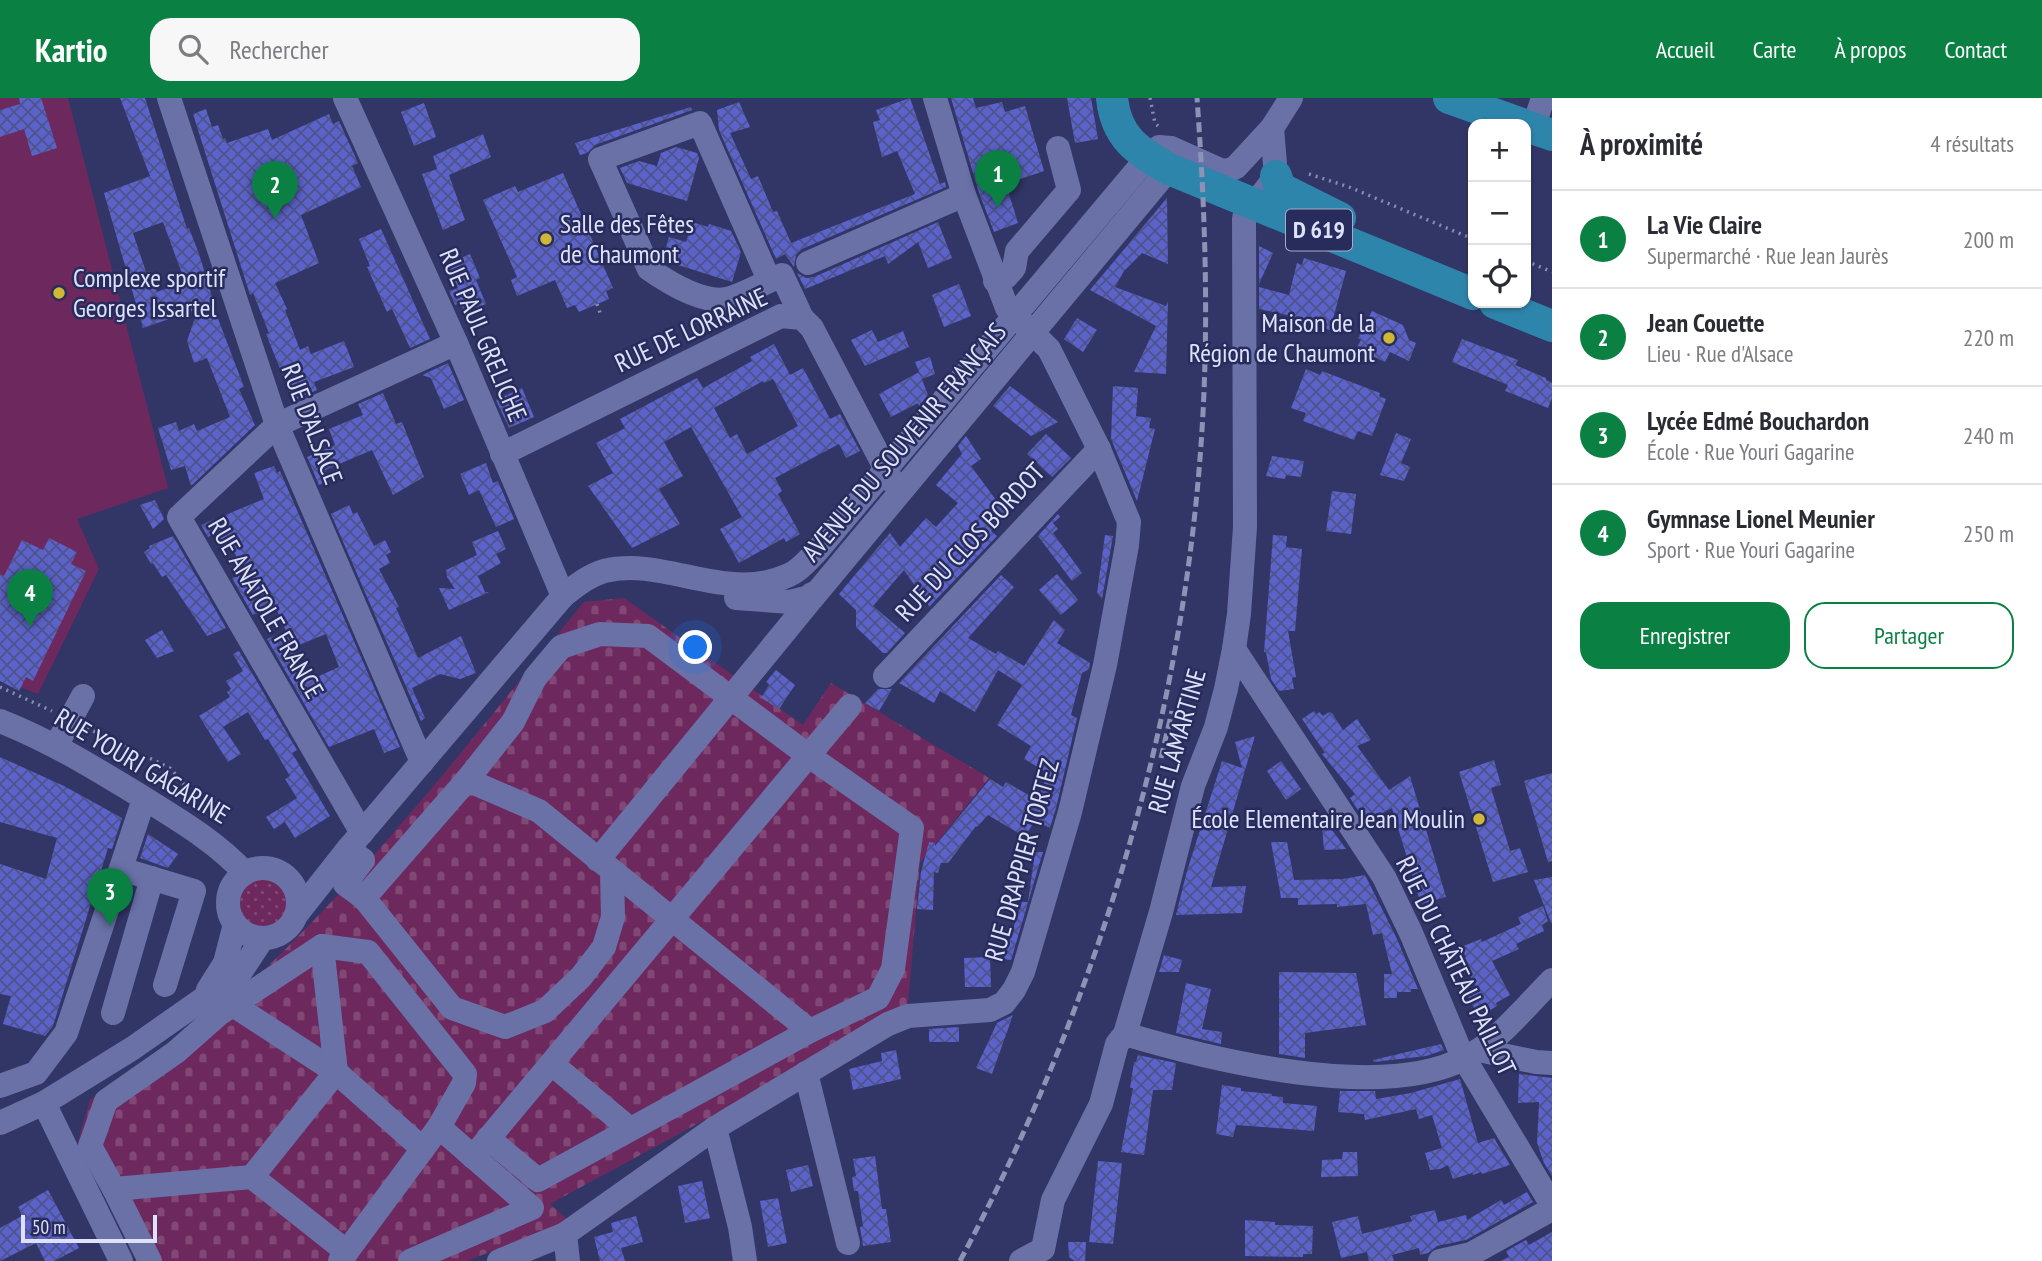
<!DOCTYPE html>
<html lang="fr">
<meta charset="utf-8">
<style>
body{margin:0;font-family:"PT Sans Narrow",sans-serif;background:#f7f7f7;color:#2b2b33}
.controls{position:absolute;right:21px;top:21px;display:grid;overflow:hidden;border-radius:14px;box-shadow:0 2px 5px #0004}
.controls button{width:63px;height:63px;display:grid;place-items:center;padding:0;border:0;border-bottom:2px solid #e1e1e2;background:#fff;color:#2b2b33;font:35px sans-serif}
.scale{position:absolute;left:21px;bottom:18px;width:136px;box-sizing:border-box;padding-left:7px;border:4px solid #dde2fa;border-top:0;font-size:19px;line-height:24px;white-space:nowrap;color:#dde2fa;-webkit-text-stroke:5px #282c5c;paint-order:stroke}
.you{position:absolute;left:696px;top:550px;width:24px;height:24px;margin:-18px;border:5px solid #fff;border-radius:50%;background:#1a73e8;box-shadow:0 0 0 10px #1a73e833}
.badge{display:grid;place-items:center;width:46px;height:46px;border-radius:50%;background:#0b8043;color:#fff;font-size:23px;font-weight:700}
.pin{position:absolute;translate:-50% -58px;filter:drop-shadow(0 2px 4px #0008)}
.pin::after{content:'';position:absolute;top:37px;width:24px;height:21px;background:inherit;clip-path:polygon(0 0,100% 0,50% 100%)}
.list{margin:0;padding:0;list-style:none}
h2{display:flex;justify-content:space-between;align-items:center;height:91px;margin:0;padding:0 28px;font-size:30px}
h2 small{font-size:23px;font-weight:400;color:#7c7c81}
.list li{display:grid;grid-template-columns:46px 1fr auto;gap:21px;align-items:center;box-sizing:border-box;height:98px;padding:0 28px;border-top:2px solid #e1e1e2}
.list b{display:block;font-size:26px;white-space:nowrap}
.list p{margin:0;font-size:23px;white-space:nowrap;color:#7c7c81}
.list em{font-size:23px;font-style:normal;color:#7c7c81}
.actions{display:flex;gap:14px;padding:21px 28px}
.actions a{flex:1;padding:16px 0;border:2px solid #0b8043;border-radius:21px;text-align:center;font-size:24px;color:#0b8043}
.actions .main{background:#0b8043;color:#fff}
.icon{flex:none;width:38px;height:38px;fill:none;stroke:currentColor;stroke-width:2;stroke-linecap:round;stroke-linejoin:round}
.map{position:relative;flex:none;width:1552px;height:1163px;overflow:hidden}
header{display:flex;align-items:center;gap:42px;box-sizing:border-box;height:98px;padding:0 35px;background:#0b8043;color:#fff}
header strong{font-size:33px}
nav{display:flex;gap:38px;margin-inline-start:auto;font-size:24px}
.search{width:490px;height:63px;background:#f7f7f7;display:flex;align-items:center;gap:18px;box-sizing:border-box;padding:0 24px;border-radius:21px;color:#7c7c81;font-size:26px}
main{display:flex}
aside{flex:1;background:#fff}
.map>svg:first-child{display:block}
.grass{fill:url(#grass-dots)}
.cemetery{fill:url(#cemetery-stones)}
.green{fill:#6d295e}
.building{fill:url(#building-cross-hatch);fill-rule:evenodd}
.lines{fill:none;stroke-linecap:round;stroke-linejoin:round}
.path{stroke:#888cb1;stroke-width:3.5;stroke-dasharray:2 5;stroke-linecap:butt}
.minor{stroke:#6971a7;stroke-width:24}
.major{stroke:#2e85ab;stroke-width:32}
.rail{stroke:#8e93b6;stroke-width:5;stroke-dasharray:10 5;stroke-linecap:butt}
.poi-dot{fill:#d1b736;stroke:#282c5c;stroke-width:2.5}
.labels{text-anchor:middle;stroke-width:5;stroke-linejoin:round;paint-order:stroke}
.shield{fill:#282c5c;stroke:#a7abcb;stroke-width:2}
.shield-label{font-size:24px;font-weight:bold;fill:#dde2fa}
.poi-label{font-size:26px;fill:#dde2fa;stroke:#282c5c;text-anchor:start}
.street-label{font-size:26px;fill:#dde2fa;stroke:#282c5c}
</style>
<header>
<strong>Kartio</strong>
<div class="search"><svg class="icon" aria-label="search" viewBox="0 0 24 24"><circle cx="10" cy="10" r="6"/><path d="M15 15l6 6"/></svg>Rechercher</div>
<nav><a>Accueil</a><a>Carte</a><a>À propos</a><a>Contact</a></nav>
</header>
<main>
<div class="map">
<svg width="1552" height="1163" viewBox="0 0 1552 1163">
<defs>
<pattern id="grass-dots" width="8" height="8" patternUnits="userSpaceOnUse" patternTransform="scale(1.75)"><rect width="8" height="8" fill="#6d295e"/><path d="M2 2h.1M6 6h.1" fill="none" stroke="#814876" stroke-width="1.8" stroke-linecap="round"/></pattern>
<pattern id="cemetery-stones" width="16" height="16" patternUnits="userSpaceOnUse" patternTransform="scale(1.75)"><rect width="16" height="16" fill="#6d295e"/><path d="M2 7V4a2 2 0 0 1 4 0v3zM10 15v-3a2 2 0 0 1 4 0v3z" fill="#814876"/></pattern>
<pattern id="building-cross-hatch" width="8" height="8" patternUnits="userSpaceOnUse" patternTransform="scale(1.75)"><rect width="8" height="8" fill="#5b62c9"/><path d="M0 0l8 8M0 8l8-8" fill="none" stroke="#4e538a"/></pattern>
</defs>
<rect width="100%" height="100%" fill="#323667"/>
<circle class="grass" cx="264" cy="805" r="24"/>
<path class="cemetery" d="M624 500 803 627 831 585 989 680 920 765 908 907 822 958 550 1106 567 1121 555 1128 467 1163H140L78 1043 90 1002C149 963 209 925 260 876 379 763 480 630 584 504Z"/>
<polygon class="green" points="0,0 68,0 168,390 77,421 99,471 38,596 0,581"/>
<g class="building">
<polygon points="19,0 41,0 57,50 32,58 24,31 0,39 0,12 20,6"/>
<path d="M120 0H145L187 131 189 130 199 156 214 205H212L244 289 239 291 255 327 191 388 185 368 171 372 158 330 176 324 179 333 194 326 197 333 230 319 207 260 194 265 187 243 198 211 143 230 104 95 150 78ZM163 124 185 184 157 194 150 173 146 174 133 135Z"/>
<polygon points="910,0 940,86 945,84 946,89 802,151 796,157 794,169 785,156 776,161 719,32 717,12 739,4 750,29 730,35 751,81 758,78 773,114 777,113 791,145 915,96 897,53 882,59 873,24 880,22 876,12"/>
<polygon points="951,0 973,0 976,10 1002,4 1005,14 1025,8 1044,73 1006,86 1018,125 994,134 978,92"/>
<polygon points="1067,0 1091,0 1098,41 1075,45"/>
<polygon points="424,5 436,39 414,48 401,14"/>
<polygon points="691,9 692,12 595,47 587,55 580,57 575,45"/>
<polygon points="206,11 212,29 218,27 223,41 225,40 227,45 268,31 272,42 329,16 333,26 339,23 358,65 352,68 361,89 301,117 319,165 275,185 287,211 285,212 300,252 308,248 311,256 344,243 354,269 314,284 317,292 293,303 266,236 269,235 253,195 250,197 193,16"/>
<polygon points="483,36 491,59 449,77 465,122 443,132 422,76 437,71 433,58"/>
<polygon points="676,49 697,55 699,60 687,103 627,85 620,70 639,63 657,68 661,55"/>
<polygon points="563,75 613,190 606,193 609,201 579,214 575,207 567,210 555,182 517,198 511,182 517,179 483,102 515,88 518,94"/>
<polygon points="1167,100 1168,166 1142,155 1124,173 1115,189 1166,208 1168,203 1166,276 1134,274 1156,228 1090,192"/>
<polygon points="692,124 708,129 709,126 731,133 741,154 732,184 662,162 669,139 686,144"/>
<polygon points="938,124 952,160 928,170 918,144 888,166 885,158 805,191 797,175 806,180 814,179"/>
<polygon points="381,131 430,241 410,250 392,211 387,214 367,169 370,168 359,141"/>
<polygon points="1259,148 1273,155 1259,186"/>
<polygon points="470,156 480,180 476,182 486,206 465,215 460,205 455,207 449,193 458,190 447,166"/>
<polygon points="1304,160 1346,173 1330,232 1287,217 1259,211 1259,189 1289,197 1297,165 1302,167"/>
<polygon points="959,186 971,218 944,229 932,197"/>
<polygon points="1372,213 1403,227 1409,242 1416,245 1409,263 1390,254 1385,264 1356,251 1361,242 1358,240"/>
<polygon points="1077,220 1097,232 1083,254 1064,241"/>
<polygon points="872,232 878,244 903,233 909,249 865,268 851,242"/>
<polygon points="1462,241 1518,262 1515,267 1546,280 1546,282 1552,285 1552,300 1548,310 1505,293 1508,287 1452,264"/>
<path d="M774 246 790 277 803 270 830 321 840 316 860 353 846 360 839 346 775 380 782 393 778 396 800 436 786 444 784 440 739 465 720 431 742 419 691 329 664 344 683 378 659 391 680 426 632 450 588 388 613 375 596 345 625 330 620 321 697 280 703 290 752 263 750 259ZM773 281 798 328 747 356 737 336 730 340 714 310 763 283 764 285Z"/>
<polygon points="930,259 935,276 922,281 915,264"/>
<polygon points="448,265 464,302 444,311 431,280 422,277"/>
<polygon points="1306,271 1320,277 1322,273 1380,295 1379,298 1386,301 1372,338 1358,333 1354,342 1303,323 1306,315 1291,310"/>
<polygon points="919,274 928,297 919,308 918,305 891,319 879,296"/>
<polygon points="1010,288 1058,324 1031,338 993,308"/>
<polygon points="1113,288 1138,290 1136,318 1151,320 1149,330 1155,331 1137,403 1111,341"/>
<polygon points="522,290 534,319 509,330 496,302"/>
<polygon points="383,295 396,326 402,324 424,379 393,397 372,352 325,372 329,382 319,387 307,359 335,347 329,331 363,317 358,306"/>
<polygon points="1396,335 1411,341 1401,365 1410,369 1404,383 1380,377"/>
<polygon points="1046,336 1071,360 1052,379 1027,356"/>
<polygon points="966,338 981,361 971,368 1007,417 991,433 997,438 928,510 929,508 904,472 873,508 905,535 887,555 883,555 856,529 856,512 839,496 890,435 900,449 926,420 936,429 958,405 936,387 962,356 958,348"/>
<polygon points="1272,358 1304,363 1301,379 1286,377 1285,381 1266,378"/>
<polygon points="486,365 493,385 498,383 514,421 496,429 479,392 469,397 460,376"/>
<path d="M274 368 277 375 280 373 400 649 384 655 374 631 329 649 267 541 286 533 275 508 253 517 232 480 244 475 232 449 221 454 214 436 208 439 201 427 264 401 254 375ZM326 536 339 569 308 583 294 549Z"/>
<polygon points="1332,393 1356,396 1351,436 1326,433"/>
<polygon points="155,402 164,421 153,431 140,407"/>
<polygon points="349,407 353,416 357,414 374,448 385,442 391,454 386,457 390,465 379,471 399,509 396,510 418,560 461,538 476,575 460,581 440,576 412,590 425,620 421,623 331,416"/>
<polygon points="1058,416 1060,419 1053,425 1058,431 1053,435 1082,475 1072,483 1038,438"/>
<polygon points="498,433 506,451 496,456 501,465 478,478 485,494 489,494 449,512 439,490 455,491 447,479 446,472 477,457 472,444"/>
<polygon points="1105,437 1113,438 1102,501 1097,495"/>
<polygon points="1273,437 1287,438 1286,449 1302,451 1295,533 1288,533 1296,579 1292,580 1294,591 1279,593 1271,581 1266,554 1264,554"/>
<polygon points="173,438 226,530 207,538 166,477 162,479 153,465 151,466 144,454 150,450 149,448"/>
<polygon points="49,440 77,454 71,466 86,473 33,583 26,579 19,593 0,583 0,476 4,478 22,442 43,452"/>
<polygon points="1057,476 1078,502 1061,517 1039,492"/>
<polygon points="1001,477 1014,489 968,540 996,556 998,553 1024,568 1054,522 1065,532 1057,545 1090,565 1089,571 1082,575 1071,617 1077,620 1056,710 1050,730 1035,722 1025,739 988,717 977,729 976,728 948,765 941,765 938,775 934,774 933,812 917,811 921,774 929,744 935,745 935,748 990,681 1003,689 1006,684 1037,702 1048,675 1024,661 1031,648 997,627 1022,587 998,572 975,614 940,593 934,605 899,585"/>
<polygon points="162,532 174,553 157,560 145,542"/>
<polygon points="239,553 297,652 292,655 330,718 295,740 285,724 274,731 266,719 297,700 285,681 290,678 268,641 265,642 248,614 223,629 241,656 228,664 199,618 230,599 227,594 231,591 226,583 243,573 233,556"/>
<polygon points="776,572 795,587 779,611 761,600 769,587 766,584"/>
<polygon points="878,591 892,591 879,613 865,605"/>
<polygon points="1314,613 1316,616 1319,614 1323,618 1329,614 1332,615 1343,632 1357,621 1371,642 1357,648 1389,692 1410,678 1446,799 1421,806 1392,710 1366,724 1350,700 1355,696 1322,656 1325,655 1302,621"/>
<polygon points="1255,638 1211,789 1246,788 1242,815 1176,817 1187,773 1222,663 1242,670 1235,644"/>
<polygon points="0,659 64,688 122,720 112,751 108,750 53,928 45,938 3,926 11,898 0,896 0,766 46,781 57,740 0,724"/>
<polygon points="1494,662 1501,687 1491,690 1510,753 1520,750 1528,774 1493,784 1459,674"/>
<polygon points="1281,663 1301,691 1286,702 1267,673"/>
<polygon points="1552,675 1552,763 1548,764 1524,683"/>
<polygon points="1321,717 1346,751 1324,752"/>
<polygon points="148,736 178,756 168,770 140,760"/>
<polygon points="1271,744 1287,744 1294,782 1343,781 1365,777 1397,841 1418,891 1411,891 1411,894 1397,894 1397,900 1384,900 1384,876 1392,876 1382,835 1373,837 1366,806 1337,809 1337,806 1298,807 1298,800 1281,800"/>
<polygon points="1035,754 1043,754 1011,862 1003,861 1022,804 1028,804"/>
<polygon points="1552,779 1552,825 1551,825 1534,782"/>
<polygon points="1543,808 1548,823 1542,827 1544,833 1516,846 1519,851 1492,863 1510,897 1496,905 1497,908 1479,919 1466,895 1476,890 1462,861 1466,859 1461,849 1481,841 1482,844 1521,826 1518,819"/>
<polygon points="1164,857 1182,862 1179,874 1159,874"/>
<polygon points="990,859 991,889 965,889 964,860"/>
<polygon points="1279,874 1356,875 1366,927 1305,935 1305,960 1279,956"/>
<polygon points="1186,885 1211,891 1202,931 1222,934 1221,946 1176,935"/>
<polygon points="1013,917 992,976 976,970 997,925"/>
<polygon points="959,929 959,944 929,944 929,931"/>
<polygon points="1441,946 1444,952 1426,958 1374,964 1373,962"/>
<polygon points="896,952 901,981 853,992 849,971 882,963 881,955"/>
<polygon points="1138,957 1176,965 1172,992 1153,992 1144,1057 1121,1054 1133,990 1130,990 1134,964 1136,964"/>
<polygon points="1519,976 1552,980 1552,1078 1544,1065 1537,1045 1539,1004 1518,1005"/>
<polygon points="1460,981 1478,1045 1494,1040 1510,1067 1482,1076 1481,1074 1473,1077 1472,1075 1453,1081 1448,1067 1440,1071 1430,1072 1425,1055 1442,1050 1432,1017 1419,1021 1416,1011 1365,1022 1364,1016 1338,1014 1340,993 1375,993 1376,1001 1411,995"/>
<polygon points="1222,987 1241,990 1241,993 1272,996 1272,998 1283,999 1283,1005 1317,1008 1314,1033 1236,1027 1233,1039 1216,1036"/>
<polygon points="1343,1054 1357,1054 1358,1078 1321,1079 1322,1062 1342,1061"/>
<polygon points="875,1058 882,1111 886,1111 891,1144 863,1148 860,1129 863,1128 858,1093 854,1093 852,1079 856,1078 853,1061"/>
<polygon points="1098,1063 1122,1065 1113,1146 1089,1144"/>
<polygon points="808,1067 813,1088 791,1094 786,1072"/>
<polygon points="702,1083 710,1120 685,1125 678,1088"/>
<polygon points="48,1092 79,1150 54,1163 45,1163 36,1145 0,1163 0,1130 22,1118 18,1109"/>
<polygon points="1527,1094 1533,1104 1466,1142 1437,1148 1428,1155 1420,1157 1419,1150 1392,1157 1394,1163 1369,1163 1367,1154 1341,1160 1332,1124 1358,1118 1362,1136 1412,1123 1410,1118 1435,1112 1438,1124 1466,1117 1467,1122 1501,1102 1504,1107"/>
<polygon points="778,1100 787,1145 768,1149 760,1103"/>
<polygon points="636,1118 643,1144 621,1150 625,1163 600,1163 594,1139 613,1134 611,1125"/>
<polygon points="1245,1122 1275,1124 1275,1127 1313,1128 1312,1156 1303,1156 1303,1159 1245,1158"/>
<polygon points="1552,1134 1552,1163 1501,1163 1509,1159 1506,1153 1526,1142 1529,1147"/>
<polygon points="1068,1144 1086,1144 1085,1163 1075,1163 1069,1159"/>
</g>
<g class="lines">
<g class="path">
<polyline points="1150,0 1155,25 1158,28"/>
<polyline points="1309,76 1349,89 1473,141"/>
<polyline points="1526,163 1552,174"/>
<polyline points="597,206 601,218"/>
<polyline points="0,589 52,613"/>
<polyline points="87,630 170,670 208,714"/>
</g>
<g class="minor">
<polyline points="169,0 277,327 422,664"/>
<polyline points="345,0 456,245 563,498"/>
<polyline points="1533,30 1543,0"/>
<polyline points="808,165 964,97"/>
<path d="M769 182 700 25 600 61 649 171C669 185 706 208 731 200 749 194 766 184 782 177L802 220"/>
<polyline points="995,183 1006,179 1014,170 1017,153 1069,92 1058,50"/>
<polyline points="502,356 781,218 802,220 812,230 892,383"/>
<polyline points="736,500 790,504 814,498 1169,71"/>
<polyline points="1234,551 1384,779 1411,835 1461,955 1552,1107"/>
<polyline points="885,578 1099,351"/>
<path d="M0 623C51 643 96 671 142 699 179 722 215 743 245 775"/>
<polyline points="56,648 83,598"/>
<polyline points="467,682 539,713 810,933"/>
<polyline points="362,735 179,419 277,327 456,245"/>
<polyline points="348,751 363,762 345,786 364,800"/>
<polyline points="598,762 814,498 812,496"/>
<circle cx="263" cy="805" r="35"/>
<polyline points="121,771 194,793 165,887"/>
<path d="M296 817 348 751 563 498C576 488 588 478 604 473 665 458 726 506 789 477 799 473 809 461 817 453L1148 59 1159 49 1171 50 1220 72 1228 73 1236 69 1272 30 1291 0"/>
<polyline points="208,892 225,865 235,826"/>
<polyline points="233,907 336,974 423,1051"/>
<polyline points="113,915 152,780"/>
<path d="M1125 936C1212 962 1381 1004 1465 960 1499 943 1525 909 1552 882"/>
<polyline points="1479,952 1536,964 1552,965"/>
<polyline points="552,966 630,1031"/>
<polyline points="806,975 848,1145"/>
<polyline points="0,988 36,975 66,935 144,701"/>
<polyline points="44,1005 121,1163"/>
<polyline points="0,1025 44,1005 133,950 240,875 263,840"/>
<polyline points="715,1030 740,1129 745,1163"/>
<polyline points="488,1040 538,1082 810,933 878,900 893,871 912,730 809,658 648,538 600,536 561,549 535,580 513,624 467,682 364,800 452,910 505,929 545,913 581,879 604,849 613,819 612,774"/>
<polyline points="473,1059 850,608"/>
<polyline points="252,1079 336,974 322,848"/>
<polyline points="114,1091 150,1163"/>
<polyline points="565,1136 568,1163"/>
<polyline points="347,1154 252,1079 114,1091 90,1048 106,1003 176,954 219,916 322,848 368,854 465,976 464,985 439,1029"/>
<polyline points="340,1163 439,1029 532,1110 410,1163"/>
<polyline points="499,1163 565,1136 715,1030 888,926 908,918 990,912 1004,905 1014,892 1023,874 1070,714 1105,567 1127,447 1129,424 1099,351 1049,251 1007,210 964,97 935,0"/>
<polyline points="1021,1163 1043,1151 1053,1102 1101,1006 1117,946 1125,936 1161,814 1193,688 1216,629 1226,591 1234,551 1239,516 1245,429 1244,120 1276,78 1272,30"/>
<polyline points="1440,1163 1471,1156 1552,1111"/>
</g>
<g class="major">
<path d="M1112 0C1116 39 1137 53 1169 71L1473 196"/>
<polyline points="1449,0 1522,26"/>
<polyline points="1526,28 1552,37"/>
<polyline points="1276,78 1280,90 1340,120"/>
<polyline points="1495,205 1552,228"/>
</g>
<g class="rail">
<polyline points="1161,660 1172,613"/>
<path d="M960 1163C1096 909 1184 621 1202 332 1209 222 1205 110 1197 0"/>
</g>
</g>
<g class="poi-dot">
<circle cx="546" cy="141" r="7"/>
<circle cx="59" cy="195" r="7"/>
<circle cx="1389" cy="240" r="7"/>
<circle cx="1479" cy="721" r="7"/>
</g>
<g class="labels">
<rect class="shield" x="1286" y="111.5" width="66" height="41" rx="5"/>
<g class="shield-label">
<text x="1319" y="140">D 619</text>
</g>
<g class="poi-label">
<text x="560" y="135">Salle des Fêtes<tspan x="560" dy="30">de Chaumont</tspan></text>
<text x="73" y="189">Complexe sportif<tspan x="73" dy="30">Georges Issartel</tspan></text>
<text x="1375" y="234" text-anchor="end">Maison de la<tspan x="1375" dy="30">Région de Chaumont</tspan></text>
<text x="1465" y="730" text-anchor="end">École Elementaire Jean Moulin</text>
</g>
<g class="street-label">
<text transform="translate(691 232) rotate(-25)" y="9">RUE DE LORRAINE</text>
<text transform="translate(483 237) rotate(67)" y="9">RUE PAUL GRELICHE</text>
<text transform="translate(312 326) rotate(69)" y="9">RUE D'ALSACE</text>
<text transform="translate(904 344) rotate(-50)" y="9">AVENUE DU SOUVENIR FRANÇAIS</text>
<text transform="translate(970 444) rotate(-47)" y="9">RUE DU CLOS BORDOT</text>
<text transform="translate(266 510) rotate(60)" y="9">RUE ANATOLE FRANCE</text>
<text transform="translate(1177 643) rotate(-74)" y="9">RUE LAMARTINE</text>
<text transform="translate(142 668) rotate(31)" y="9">RUE YOURI GAGARINE</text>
<text transform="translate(1022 762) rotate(-74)" y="9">RUE DRAPPIER TORTEZ</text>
<text transform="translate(1456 868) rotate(64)" y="9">RUE DU CHÂTEAU PAILLOT</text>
</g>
</g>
</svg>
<div class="controls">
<button>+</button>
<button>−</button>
<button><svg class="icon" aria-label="locate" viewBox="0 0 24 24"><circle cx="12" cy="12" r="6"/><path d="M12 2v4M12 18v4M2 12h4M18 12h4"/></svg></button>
</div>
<div class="scale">50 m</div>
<div class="you"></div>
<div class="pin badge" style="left:998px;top:110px">1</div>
<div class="pin badge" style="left:275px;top:121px">2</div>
<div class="pin badge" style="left:110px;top:828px">3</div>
<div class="pin badge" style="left:30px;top:529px">4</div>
</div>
<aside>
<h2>À proximité<small>4 résultats</small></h2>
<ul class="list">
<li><span class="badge">1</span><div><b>La Vie Claire</b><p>Supermarché · Rue Jean Jaurès</p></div><em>200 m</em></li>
<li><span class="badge">2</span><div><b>Jean Couette</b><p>Lieu · Rue d'Alsace</p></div><em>220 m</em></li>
<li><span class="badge">3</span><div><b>Lycée Edmé Bouchardon</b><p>École · Rue Youri Gagarine</p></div><em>240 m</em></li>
<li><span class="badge">4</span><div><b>Gymnase Lionel Meunier</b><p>Sport · Rue Youri Gagarine</p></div><em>250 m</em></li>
</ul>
<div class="actions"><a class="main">Enregistrer</a><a>Partager</a></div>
</aside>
</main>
